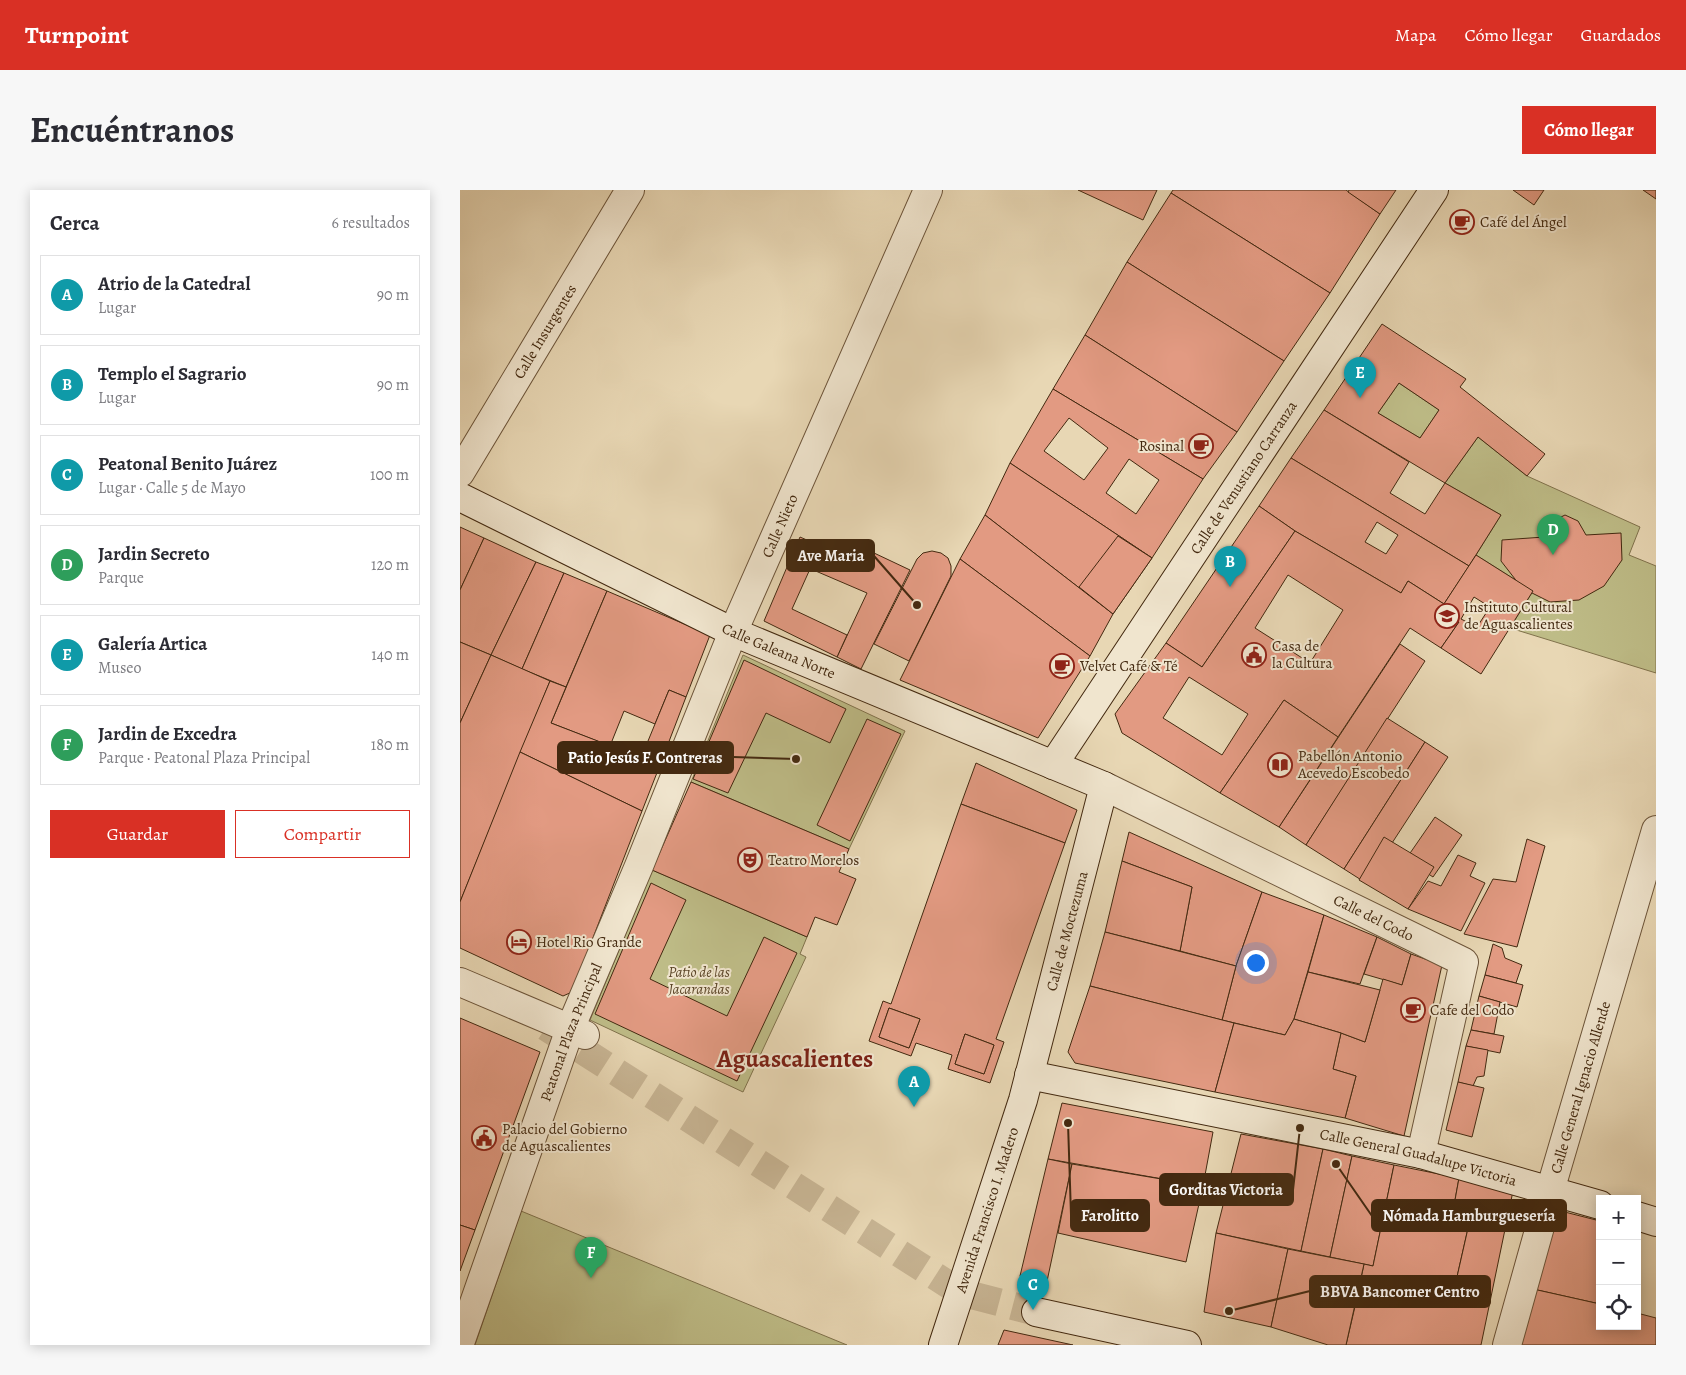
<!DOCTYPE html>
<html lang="es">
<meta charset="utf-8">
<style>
body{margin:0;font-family:Alegreya,serif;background:#f7f7f7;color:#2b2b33}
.controls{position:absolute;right:15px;bottom:15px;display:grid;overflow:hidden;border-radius:0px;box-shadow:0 2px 12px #0003}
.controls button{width:45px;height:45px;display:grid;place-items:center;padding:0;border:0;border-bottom:1px solid #e1e1e2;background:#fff;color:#2b2b33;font:25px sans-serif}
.you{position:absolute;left:795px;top:772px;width:18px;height:18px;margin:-12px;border:4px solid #fff;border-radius:50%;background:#1a73e8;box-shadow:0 0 0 8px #1a73e833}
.badge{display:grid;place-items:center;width:32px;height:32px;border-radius:50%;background:#d93025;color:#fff;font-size:16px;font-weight:700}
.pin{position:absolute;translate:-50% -41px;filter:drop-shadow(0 1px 2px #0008)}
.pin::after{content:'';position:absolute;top:26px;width:18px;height:15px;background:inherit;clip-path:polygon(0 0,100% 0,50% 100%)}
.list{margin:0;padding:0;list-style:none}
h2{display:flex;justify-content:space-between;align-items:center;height:65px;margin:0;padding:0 20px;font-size:21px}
h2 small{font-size:16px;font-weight:400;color:#7c7c81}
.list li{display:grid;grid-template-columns:32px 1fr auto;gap:15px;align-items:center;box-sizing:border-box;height:80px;margin:0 10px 10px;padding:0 10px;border:1px solid #e1e1e2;border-radius:0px}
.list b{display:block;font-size:19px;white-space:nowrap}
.list p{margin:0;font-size:16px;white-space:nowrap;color:#7c7c81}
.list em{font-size:16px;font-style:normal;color:#7c7c81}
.actions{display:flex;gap:10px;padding:15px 20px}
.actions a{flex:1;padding:11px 0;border:1px solid #d93025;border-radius:0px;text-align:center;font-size:18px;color:#d93025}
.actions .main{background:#d93025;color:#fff}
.icon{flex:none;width:28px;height:28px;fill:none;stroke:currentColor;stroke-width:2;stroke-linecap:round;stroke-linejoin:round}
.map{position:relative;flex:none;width:1196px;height:1155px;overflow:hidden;border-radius:0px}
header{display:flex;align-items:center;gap:30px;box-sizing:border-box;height:70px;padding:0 25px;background:#d93025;color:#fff}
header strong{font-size:24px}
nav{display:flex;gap:28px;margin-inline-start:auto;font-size:18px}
.intro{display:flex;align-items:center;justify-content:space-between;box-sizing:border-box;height:120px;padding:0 30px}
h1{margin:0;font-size:35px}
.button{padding:12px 22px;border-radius:0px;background:#d93025;color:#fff;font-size:18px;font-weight:700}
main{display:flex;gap:30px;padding:0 30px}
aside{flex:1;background:#fff;border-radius:0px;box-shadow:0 2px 12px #0003}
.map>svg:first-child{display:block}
.green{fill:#bebc87;stroke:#80724c}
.building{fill:#e29a82;stroke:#432910;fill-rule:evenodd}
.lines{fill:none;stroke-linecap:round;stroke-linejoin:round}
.secondary-tunnel{stroke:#c7b493;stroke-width:28;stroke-dasharray:28 14;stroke-linecap:butt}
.street-casing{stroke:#6c5439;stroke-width:30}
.secondary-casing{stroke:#432910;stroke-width:30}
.street{stroke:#f0e5ce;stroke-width:28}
.secondary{stroke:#f0e5ce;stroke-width:28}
.labels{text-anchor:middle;stroke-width:4;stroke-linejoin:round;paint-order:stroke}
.poi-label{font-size:15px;fill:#432910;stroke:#f0e5ce;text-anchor:start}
.street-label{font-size:15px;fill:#432910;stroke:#f0e5ce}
.park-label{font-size:15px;font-style:italic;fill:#5c4628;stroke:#f0e5ce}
.town-label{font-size:25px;font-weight:bold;fill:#7a1f14;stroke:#f0e5ce}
.leader{fill:none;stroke:#432910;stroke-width:2}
.callout-dot{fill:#432910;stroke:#f0e5ce;stroke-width:2}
.callout{fill:#432910;stroke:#432910;stroke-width:2}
.callout-label{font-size:16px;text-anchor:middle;font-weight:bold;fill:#fff}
</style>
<header>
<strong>Turnpoint</strong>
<nav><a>Mapa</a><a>Cómo llegar</a><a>Guardados</a></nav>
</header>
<div class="intro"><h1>Encuéntranos</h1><a class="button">Cómo llegar</a></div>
<main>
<aside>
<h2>Cerca<small>6 resultados</small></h2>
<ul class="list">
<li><span class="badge" style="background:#0f9aa8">A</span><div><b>Atrio de la Catedral</b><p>Lugar</p></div><em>90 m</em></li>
<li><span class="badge" style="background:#0f9aa8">B</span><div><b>Templo el Sagrario</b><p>Lugar</p></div><em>90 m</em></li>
<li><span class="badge" style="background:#0f9aa8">C</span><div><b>Peatonal Benito Juárez</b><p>Lugar · Calle 5 de Mayo</p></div><em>100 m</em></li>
<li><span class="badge" style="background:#2e9e5b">D</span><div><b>Jardin Secreto</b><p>Parque</p></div><em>120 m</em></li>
<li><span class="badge" style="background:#0f9aa8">E</span><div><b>Galería Artica</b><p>Museo</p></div><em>140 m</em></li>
<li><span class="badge" style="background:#2e9e5b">F</span><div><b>Jardin de Excedra</b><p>Parque · Peatonal Plaza Principal</p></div><em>180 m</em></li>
</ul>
<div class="actions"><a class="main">Guardar</a><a>Compartir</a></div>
</aside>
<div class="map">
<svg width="1196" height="1155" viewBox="0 0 1196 1155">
<rect width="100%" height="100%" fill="#e8d7b4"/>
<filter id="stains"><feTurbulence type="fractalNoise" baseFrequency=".004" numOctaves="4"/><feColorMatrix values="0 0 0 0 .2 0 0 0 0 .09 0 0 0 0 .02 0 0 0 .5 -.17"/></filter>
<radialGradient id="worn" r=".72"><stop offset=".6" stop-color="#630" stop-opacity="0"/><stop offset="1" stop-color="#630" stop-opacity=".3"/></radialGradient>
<g class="green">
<polygon points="939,193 979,220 960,248 918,223"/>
<polygon points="1018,247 1067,286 1180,337 1169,365 1196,376 1196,483 1050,438 1073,401 1016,365 1041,325 985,293"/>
<polygon points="283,465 445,541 389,659 231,592"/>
<polygon points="192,680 347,747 340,764 346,767 283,902 130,830"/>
<polygon points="61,1021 387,1155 15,1155"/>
</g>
<g class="building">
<polygon points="618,0 697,0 683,30"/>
<polygon points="713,0 886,0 920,24 870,103 711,3"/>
<polygon points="889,0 936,0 920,24 888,2"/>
<polygon points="1053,0 1084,0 1074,15"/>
<polygon points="1183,0 1196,0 1196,9"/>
<polygon points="711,3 870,103 824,171 667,72"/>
<polygon points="667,72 824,171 777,242 625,145"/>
<path d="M922 134 1006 189 1000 197 1085 264 1067 286 1018 247 985 293 864 220ZM939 193 979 220 960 248 918 223Z"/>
<polygon points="625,145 777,242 743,289 593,199"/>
<path d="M593 199 743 289 692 368 550 273ZM609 228 648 258 624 290 584 261ZM669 269 699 290 676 324 646 303Z"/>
<polygon points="864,220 949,272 930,303 965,324 985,293 1041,325 1009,376 831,268"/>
<path d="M831 268 1009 376 984 414 948 391 941 403 835 341 799 316ZM917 332 938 345 926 364 905 352Z"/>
<polygon points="550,273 692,368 653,424 525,325"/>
<polygon points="799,316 835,341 742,477 706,453"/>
<polygon points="525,325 653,424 630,466 500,369"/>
<polygon points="1105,325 1118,331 1126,345 1161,343 1162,370 1144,396 1119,410 1090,412 1062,398 1041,371 1042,350 1084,347 1089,333"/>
<polygon points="0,337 24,348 0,400"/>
<path d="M835 341 941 403 948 391 984 414 980 420 999 432 981 458 950 438 878 547 824 510 760 603 662 543 655 524 706 453 742 477ZM828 385 883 420 850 473 795 438ZM729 487 788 524 762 565 703 528Z"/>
<polygon points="658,346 692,368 653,424 619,397"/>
<polygon points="340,347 388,368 395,354 450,380 401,479 377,467 407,403 330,370"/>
<polygon points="24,348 76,372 31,465 0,452 0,400"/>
<polygon points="472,361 481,363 488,368 491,376 491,386 449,471 414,454 457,369 463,363"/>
<path d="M1016 365 1073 401 1021 484 981 458 999 432 980 420ZM1014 407 1030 417 1017 437 1001 429Z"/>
<polygon points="500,369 630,466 578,548 440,490"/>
<polygon points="330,370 350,379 332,419 387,445 377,467 304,431"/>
<polygon points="76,372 104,383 62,479 31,465"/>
<polygon points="104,383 147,401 106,497 62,479"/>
<polygon points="147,401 250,445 226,507 209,500 195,534 164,521 150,556 91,533"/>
<polygon points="0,452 31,465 0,533"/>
<polygon points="940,454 965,471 846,655 819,637"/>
<polygon points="31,465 90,491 0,712 0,533"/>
<polygon points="284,470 386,519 370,553 306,523 268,603 233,589"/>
<polygon points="90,491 106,497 91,533 200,575 182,621 60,562"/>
<polygon points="209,500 226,507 200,575 181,568"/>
<polygon points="824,510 878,547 819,637 760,603"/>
<polygon points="927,528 965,552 884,679 846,655"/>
<polygon points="407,529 441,544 390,651 357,635"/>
<polygon points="965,552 988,567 906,693 884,679"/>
<polygon points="60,562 182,621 112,802 103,806 0,758 0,712"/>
<polygon points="516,573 617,620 605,653 501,614"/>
<polygon points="231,592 389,659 379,682 396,689 377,735 355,727 347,747 192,680"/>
<path d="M501 614 605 653 536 849 544 852 530 893 488 879 492 865 456 853 451 866 409 851 423 811 431 814ZM429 818 460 829 449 858 419 847ZM505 844 534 855 524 884 495 874Z"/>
<polygon points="975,627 1002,645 973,687 946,669"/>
<polygon points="669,642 802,702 776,776 720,761 732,697 662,671"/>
<polygon points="924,647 974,677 948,719 899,690"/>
<polygon points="1067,649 1085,656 1057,757 1004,744 1033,689 1056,692"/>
<polygon points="998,665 1016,673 1010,686 1025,693 1001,741 948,719 968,691 981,696"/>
<polygon points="662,671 732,697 720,761 645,742"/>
<polygon points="191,693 226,710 190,789 267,826 304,747 337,763 277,891 135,824"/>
<polygon points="802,702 864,725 834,829 825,845 762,830 776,776"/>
<polygon points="864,725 917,747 900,794 848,782"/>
<polygon points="645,742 776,776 762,830 630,796"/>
<polygon points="917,747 951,764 942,795 904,784"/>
<polygon points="1033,754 1042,758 1045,768 1062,775 1056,793 1025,785"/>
<polygon points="951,764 982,775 944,946 885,928 896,886 873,879 881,843 905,852 923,789 942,795"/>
<polygon points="848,782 920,800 905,852 881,843 834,829"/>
<polygon points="1025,785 1063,795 1057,817 1019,806"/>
<polygon points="630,796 774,833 755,902 615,873 608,862"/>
<polygon points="1019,806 1040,812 1034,844 1011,840"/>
<polygon points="429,818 460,829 449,858 419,847"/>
<polygon points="0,828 80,862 15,1040 0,1035"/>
<polygon points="834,829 881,843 873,879 896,886 885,928 755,902 774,833 825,845"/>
<polygon points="1011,840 1044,846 1040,863 1006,856"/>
<polygon points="505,844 534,855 524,884 495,874"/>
<polygon points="1006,856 1028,860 1024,886 1017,887 1013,896 998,892"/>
<polygon points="998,892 1024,898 1012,947 986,940"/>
<polygon points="602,913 753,942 743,996 588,969"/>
<polygon points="781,944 863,959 841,1061 756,1043"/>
<polygon points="863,959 892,966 870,1067 841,1061"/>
<polygon points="892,966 934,975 913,1076 870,1067"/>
<polygon points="588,969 612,974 586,1096 564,1092 560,1086"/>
<polygon points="612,974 743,996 726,1072 598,1043"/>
<polygon points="934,975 999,988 993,1021 1011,1025 992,1109 965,1103 962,1113 928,1106 923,1113 897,1108 904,1074 913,1076"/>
<polygon points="999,988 1053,1001 1021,1155 886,1155 897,1108 923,1113 928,1106 962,1113 965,1103 992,1109 1011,1025 993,1021"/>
<polygon points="1093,1019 1140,1031 1140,1114 1073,1099"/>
<polygon points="0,1035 15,1040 0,1081"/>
<polygon points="756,1043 828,1059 811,1137 744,1122"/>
<polygon points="828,1059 904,1074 886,1155 868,1155 811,1137"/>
<polygon points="1073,1099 1140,1114 1140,1136 1177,1136 1177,1123 1196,1128 1196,1155 1057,1155"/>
<polygon points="544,1140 613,1155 538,1155"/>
</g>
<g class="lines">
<polyline class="secondary-tunnel" points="86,837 500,1102 576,1122"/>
<defs>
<g id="street">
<path id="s1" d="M0 283 170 0"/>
<path id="s2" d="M644 596 1004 772 961 964"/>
<polyline points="0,792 125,845"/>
<path id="s3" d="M0 1153 110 839 179 676 273 442 468 0"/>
<path id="s4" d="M1047 1155 1090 1001 1196 640"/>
</g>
<g id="secondary">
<path id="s5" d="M0 307 273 442 644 596 563 910 483 1155"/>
<path id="s6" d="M593 575 974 0"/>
<path id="s7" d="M569 885 961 964 1140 1015"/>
<polyline points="1177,1026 1196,1032"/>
<polyline points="576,1122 727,1155"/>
</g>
</defs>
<use href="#street" class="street-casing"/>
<use href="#secondary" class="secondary-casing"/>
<use href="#street" class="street"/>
<use href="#secondary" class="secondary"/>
</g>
<defs>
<symbol id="cafe-ring" viewBox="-11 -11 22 22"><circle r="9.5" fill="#f0e5ce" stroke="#8f2418" stroke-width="1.5"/><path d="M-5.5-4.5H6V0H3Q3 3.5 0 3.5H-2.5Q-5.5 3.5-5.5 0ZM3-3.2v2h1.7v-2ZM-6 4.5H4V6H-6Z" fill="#8f2418"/></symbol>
<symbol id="university-ring" viewBox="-11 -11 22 22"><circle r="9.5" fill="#f0e5ce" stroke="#8f2418" stroke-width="1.5"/><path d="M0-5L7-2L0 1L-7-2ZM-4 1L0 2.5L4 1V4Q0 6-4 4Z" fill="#8f2418"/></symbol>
<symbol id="civic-ring" viewBox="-11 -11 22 22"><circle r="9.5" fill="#f0e5ce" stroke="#8f2418" stroke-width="1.5"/><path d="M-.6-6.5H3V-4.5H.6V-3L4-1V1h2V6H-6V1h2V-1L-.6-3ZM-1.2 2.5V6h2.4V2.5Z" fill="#8f2418"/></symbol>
<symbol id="library-ring" viewBox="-11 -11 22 22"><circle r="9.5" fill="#f0e5ce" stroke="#8f2418" stroke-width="1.5"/><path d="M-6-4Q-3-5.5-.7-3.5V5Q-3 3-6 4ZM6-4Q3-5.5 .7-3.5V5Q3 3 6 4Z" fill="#8f2418"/></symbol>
<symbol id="theatre-ring" viewBox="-11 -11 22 22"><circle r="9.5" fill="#f0e5ce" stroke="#8f2418" stroke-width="1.5"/><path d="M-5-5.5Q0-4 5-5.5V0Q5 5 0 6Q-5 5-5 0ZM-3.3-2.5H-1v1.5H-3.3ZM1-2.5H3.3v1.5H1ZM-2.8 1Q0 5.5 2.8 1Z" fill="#8f2418"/></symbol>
<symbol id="hotel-ring" viewBox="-11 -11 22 22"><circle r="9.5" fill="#f0e5ce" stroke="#8f2418" stroke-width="1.5"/><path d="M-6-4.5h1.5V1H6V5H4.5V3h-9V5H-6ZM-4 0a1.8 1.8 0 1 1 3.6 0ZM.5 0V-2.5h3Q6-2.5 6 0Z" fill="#8f2418"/></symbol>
</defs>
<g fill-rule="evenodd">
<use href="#cafe-ring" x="988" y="18" width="28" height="28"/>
<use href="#cafe-ring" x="727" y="242" width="28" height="28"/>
<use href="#university-ring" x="973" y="412" width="28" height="28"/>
<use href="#civic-ring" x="780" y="451" width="28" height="28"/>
<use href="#cafe-ring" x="588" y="462" width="28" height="28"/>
<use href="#library-ring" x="806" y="561" width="28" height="28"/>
<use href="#theatre-ring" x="276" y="656" width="28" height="28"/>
<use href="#hotel-ring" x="45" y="738" width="28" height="28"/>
<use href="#cafe-ring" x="939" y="806" width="28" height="28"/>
<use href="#civic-ring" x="10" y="934" width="28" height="28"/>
</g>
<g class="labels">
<g class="poi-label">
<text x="1020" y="37">Café del Ángel</text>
<text x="724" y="261" text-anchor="end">Rosinal</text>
<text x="1004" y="422">Instituto Cultural<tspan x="1004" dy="17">de Aguascalientes</tspan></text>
<text x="812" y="461">Casa de<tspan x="812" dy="17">la Cultura</tspan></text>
<text x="620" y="481">Velvet Café &amp; Té</text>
<text x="838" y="571">Pabellón Antonio<tspan x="838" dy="17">Acevedo Escobedo</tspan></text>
<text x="308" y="675">Teatro Morelos</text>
<text x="76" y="757">Hotel Rio Grande</text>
<text x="970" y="825">Cafe del Codo</text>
<text x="42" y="944">Palacio del Gobierno<tspan x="42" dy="17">de Aguascalientes</tspan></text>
</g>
<g class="street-label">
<text dy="5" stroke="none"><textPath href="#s1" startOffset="165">Calle Insurgentes</textPath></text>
<text dy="5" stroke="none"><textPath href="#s6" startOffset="345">Calle de Venustiano Carranza</textPath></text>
<text dy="5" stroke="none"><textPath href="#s3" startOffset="878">Calle Nieto</textPath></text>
<text dy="5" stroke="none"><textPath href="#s5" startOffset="354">Calle Galeana Norte</textPath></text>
<text dy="5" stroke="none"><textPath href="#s2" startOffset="300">Calle del Codo</textPath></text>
<text transform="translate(607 741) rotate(-75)" y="5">Calle de Moctezuma</text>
<text dy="5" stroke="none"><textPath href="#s3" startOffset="330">Peatonal Plaza Principal</textPath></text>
<text dy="5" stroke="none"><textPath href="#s4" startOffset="268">Calle General Ignacio Allende</textPath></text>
<text dy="5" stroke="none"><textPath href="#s7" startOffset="398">Calle General Guadalupe Victoria</textPath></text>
<text transform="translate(527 1020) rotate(-72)" y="5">Avenida Francisco I. Madero</text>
</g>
<g class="park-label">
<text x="239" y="787">Patio de las<tspan x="239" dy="17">Jacarandas</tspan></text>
</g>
<g class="town-label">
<text x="335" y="877">Aguascalientes</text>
</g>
</g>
<path class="leader" d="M457 415L414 366M336 569L273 567M840 938L833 1000M608 933L611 1025M876 974L912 1026M769 1121L850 1101"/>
<g class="callout-dot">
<circle cx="457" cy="415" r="5"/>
<circle cx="336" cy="569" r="5"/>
<circle cx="840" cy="938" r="5"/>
<circle cx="608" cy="933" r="5"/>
<circle cx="876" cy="974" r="5"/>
<circle cx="769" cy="1121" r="5"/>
</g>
<g class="callout">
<rect x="327" y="350" width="87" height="31" rx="5"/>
<rect x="98" y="552" width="175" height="31" rx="5"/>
<rect x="700" y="984" width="133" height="31" rx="5"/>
<rect x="611" y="1010" width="78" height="31" rx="5"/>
<rect x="912" y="1010" width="194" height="31" rx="5"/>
<rect x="850" y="1086" width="180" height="31" rx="5"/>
</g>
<g class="callout-label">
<text x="371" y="371">Ave Maria</text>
<text x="185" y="573">Patio Jesús F. Contreras</text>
<text x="766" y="1005">Gorditas Victoria</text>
<text x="650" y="1031">Farolitto</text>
<text x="1009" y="1031">Nómada Hamburguesería</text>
<text x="940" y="1107">BBVA Bancomer Centro</text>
</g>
<rect width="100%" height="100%" filter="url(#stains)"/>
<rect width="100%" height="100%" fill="url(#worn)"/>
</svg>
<div class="controls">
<button>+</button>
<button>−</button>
<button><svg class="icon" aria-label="locate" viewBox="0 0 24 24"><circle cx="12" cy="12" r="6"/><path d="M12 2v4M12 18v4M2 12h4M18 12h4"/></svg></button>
</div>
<div class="you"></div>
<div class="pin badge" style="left:454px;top:917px;background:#0f9aa8">A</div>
<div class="pin badge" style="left:770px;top:397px;background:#0f9aa8">B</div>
<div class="pin badge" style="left:573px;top:1120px;background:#0f9aa8">C</div>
<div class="pin badge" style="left:1093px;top:365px;background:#2e9e5b">D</div>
<div class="pin badge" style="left:900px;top:208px;background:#0f9aa8">E</div>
<div class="pin badge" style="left:131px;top:1088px;background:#2e9e5b">F</div>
</div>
</main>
